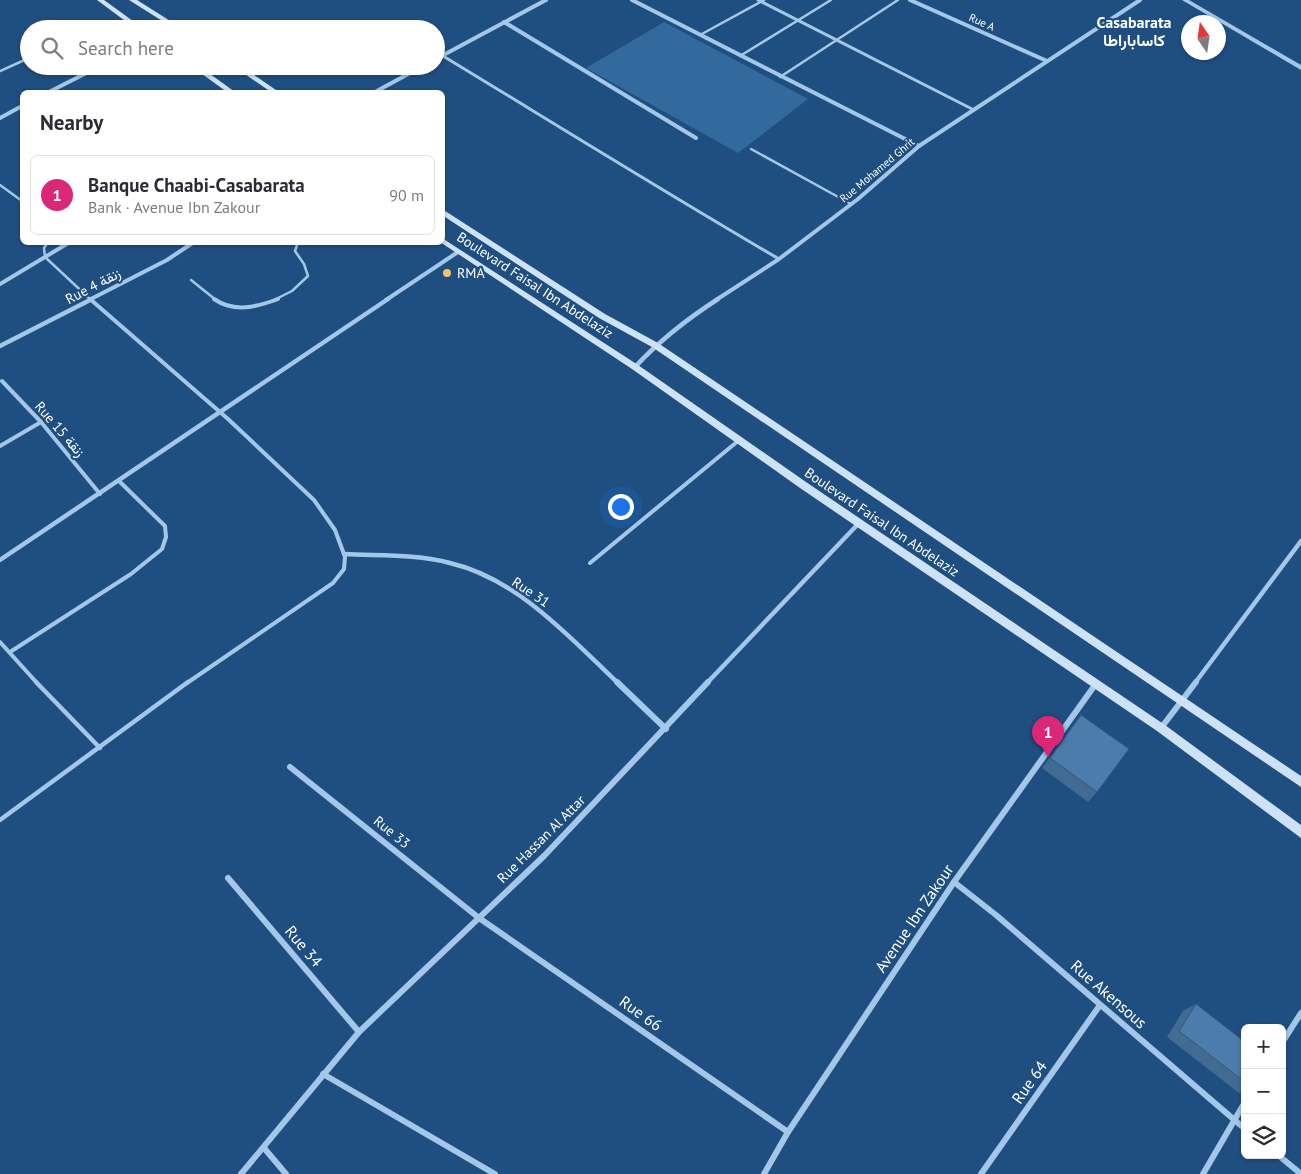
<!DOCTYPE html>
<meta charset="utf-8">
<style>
body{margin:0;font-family:"PT Sans",Vazirmatn,sans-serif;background:#f2f2f3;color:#2b2b33}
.controls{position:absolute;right:15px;bottom:15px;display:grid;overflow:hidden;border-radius:8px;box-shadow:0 1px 4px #0004}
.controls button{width:45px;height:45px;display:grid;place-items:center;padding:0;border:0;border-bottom:1px solid #e1e1e2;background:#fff;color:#2b2b33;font:25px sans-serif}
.compass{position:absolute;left:1181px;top:15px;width:45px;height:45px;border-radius:50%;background:#fff;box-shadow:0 1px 4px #0004;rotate:347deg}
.you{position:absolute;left:620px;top:506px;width:18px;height:18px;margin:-12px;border:4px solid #fff;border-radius:50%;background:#1a73e8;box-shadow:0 0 0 8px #1a73e833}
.badge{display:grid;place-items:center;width:32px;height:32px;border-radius:50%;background:#db2777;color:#fff;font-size:16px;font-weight:700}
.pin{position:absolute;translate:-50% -41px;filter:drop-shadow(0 1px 2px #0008)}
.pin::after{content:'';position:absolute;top:26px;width:18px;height:15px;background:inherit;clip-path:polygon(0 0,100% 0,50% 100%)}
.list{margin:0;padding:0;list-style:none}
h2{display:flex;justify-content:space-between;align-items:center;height:65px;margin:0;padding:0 20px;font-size:21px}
h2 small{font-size:16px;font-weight:400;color:#7c7c81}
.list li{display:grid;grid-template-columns:32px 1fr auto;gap:15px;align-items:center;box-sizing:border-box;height:80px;margin:0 10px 10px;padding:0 10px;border:1px solid #e1e1e2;border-radius:8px}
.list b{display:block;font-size:19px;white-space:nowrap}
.list p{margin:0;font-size:16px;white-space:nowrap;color:#7c7c81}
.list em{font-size:16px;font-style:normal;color:#7c7c81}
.icon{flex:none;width:28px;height:28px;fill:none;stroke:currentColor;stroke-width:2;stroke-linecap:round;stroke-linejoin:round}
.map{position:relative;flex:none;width:1301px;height:1174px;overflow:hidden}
.search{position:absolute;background:#fff;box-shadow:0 1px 4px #0004;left:20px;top:20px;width:425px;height:55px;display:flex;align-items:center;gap:12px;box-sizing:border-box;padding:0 18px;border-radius:28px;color:#7c7c81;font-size:19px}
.panel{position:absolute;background:#fff;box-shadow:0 1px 4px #0004;left:20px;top:90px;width:425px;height:155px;border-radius:8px}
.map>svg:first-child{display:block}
.green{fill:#336a9e}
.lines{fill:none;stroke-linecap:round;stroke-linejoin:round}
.service-far2{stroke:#a4c7e8;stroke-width:2.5}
.service-far1{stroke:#a4c7e8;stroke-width:4}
.service{stroke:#a4c7e8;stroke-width:4.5}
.pedestrian{stroke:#a4c7e8;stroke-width:3}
.minor-far2{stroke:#a4c7e8;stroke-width:4}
.minor-far1{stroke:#a4c7e8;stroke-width:4.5}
.minor{stroke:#a4c7e8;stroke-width:6}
.tertiary{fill:#a4c7e8;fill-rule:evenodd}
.secondary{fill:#cee2f6;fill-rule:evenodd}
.wall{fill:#416b93}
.building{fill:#4c7cab;stroke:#355778}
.poi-dot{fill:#f6c364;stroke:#1f4f80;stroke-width:2}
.labels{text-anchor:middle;stroke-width:4.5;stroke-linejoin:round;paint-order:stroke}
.far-street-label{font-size:11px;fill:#fff;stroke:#1f4f80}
.poi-label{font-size:14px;fill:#fff;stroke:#1f4f80;text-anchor:start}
.street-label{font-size:14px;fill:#fff;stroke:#1f4f80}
.far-district-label{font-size:16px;font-weight:bold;fill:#fff;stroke:#1f4f80}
.near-street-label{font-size:16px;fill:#fff;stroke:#1f4f80}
</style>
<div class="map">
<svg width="1301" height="1174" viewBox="0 0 1301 1174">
<rect width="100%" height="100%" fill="#1f4f80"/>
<polygon class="green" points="664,22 808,99 738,153 586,68"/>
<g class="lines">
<g class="service-far2">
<polyline points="700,35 764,0"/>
<polyline points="740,56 831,0"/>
<polyline points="0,71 29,58"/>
<polyline points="780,77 898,0"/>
<polyline points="751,149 851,204"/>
<polyline points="0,185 22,201"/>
<polyline points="48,242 44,248 45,257 91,300"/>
<polyline points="191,280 216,300"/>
<polyline points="274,300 292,291 308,276 304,264 295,251 298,242"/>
</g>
<g class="service-far1">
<polyline points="90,299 228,419 314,500 335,530 345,557 344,569 333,583 187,683"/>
<path d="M214 299C234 313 257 307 278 299"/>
<polyline points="2,381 41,422 100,494"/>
<polyline points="0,446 41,422"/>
<polyline points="590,563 738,441"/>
<polyline points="0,642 37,683"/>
<polyline points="10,652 131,574 162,549 166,537 165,526 119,481"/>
</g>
<g class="service">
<polyline points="36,682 100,748"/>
<polyline points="0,820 188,682"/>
</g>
<g class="pedestrian">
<polyline points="758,0 974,110"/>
<path d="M443 56C555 124 666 193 779 259"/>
</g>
<g class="minor-far2">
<polyline points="632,0 919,146"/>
<polyline points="910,0 1047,61"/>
<polyline points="504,22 696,138"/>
<polyline points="436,59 546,0"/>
<polyline points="49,92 100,66"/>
<polyline points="375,92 423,66"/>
<polyline points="0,118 22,106"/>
<polyline points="0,284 70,242"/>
<polyline points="89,300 167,260 194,242"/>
<polyline points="386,300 458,252"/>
<polyline points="716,300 779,259 858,199 919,146 1140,0"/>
</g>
<g class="minor-far1">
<polyline points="0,346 92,299"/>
<path d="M635 367C660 340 687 319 718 299"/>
<path d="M344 554C379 556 416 554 450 563 518 579 569 637 618 683"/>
<polyline points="0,560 388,299"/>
<polyline points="707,683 859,523"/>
<polyline points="1195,683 1301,541"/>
</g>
<g class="minor">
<polyline points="617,682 666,729"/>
<polyline points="1161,728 1196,682"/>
<polyline points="290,767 479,918 788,1132"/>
<polyline points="228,878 359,1032"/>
<polyline points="954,882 996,915 1245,1129"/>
<polyline points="1282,1043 1301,1013"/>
<polyline points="323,1074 495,1174"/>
<polyline points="264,1148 286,1174"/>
<polyline points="1278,1155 1301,1174"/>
<polyline points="241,1174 359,1032 544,856 708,682"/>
<polyline points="764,1174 788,1132 954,882 1095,685"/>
<polyline points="981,1174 1100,1005"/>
<polyline points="1203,1174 1245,1102"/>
</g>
<polygon class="tertiary" points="1182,0 1189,0 1301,65 1301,70"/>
<g class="secondary">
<polygon points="97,0 104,0 144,29 136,29"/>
<polygon points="129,0 137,0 183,29 175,29"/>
<polygon points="191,66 199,66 235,92 227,92"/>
<polygon points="233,66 241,66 279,92 271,92"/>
<polygon points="442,209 605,314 658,343 1301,776 1301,787 652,347 599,318 442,215"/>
<polygon points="442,238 638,365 806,482 1165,725 1301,825 1301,838 1157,731 800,488 632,369 440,242 442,242"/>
</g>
</g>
<g class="wall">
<polygon points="1081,715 1097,792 1088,802 1042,768"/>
<polygon points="1196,1004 1245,1042 1245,1091 1239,1093 1167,1037 1183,1011"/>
</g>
<g class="building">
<polygon points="1081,715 1129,749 1097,792 1050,758"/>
<polygon points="1196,1004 1245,1042 1245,1082 1179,1031"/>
</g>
<circle class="poi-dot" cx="447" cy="273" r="5"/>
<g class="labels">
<g class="far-street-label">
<text transform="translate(982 22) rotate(24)" y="4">Rue A</text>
<text transform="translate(877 170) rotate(-40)" y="4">Rue Mohamed Ghrit</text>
</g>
<g class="poi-label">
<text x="457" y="278">RMA</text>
</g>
<g class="street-label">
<text transform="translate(535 285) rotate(33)" y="5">Boulevard Faisal Ibn Abdelaziz</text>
<text transform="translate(93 286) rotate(-28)" y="5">Rue 4 زنقة</text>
<text transform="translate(60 429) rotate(49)" y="5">Rue 15 زنقة</text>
<text transform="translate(882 522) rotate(34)" y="5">Boulevard Faisal Ibn Abdelaziz</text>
<text transform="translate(531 592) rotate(34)" y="5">Rue 31</text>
<text transform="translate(392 832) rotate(39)" y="5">Rue 33</text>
<text transform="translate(541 839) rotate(-45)" y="5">Rue Hassan Al Attar</text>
</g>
<g class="far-district-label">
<text x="1134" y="28">Casabarata<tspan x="1134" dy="18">كاساباراطا</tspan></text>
</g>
<g class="near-street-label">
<text transform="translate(914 918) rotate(-56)" y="6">Avenue Ibn Zakour</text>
<text transform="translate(304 946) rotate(50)" y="6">Rue 34</text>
<text transform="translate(1109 994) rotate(41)" y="6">Rue Akensous</text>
<text transform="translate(641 1013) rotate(35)" y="6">Rue 66</text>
<text transform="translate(1029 1082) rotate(-55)" y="6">Rue 64</text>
</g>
</g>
</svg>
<div class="controls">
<button>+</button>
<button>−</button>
<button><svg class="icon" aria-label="layers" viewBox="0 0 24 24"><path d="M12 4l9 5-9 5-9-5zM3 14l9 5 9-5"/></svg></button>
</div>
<svg class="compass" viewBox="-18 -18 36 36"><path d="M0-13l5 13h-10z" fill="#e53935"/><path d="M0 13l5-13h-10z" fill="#7c7c81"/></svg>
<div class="you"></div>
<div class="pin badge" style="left:1048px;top:757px">1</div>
<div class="search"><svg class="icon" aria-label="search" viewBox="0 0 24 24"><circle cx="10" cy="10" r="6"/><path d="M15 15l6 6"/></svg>Search here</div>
<section class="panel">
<h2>Nearby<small></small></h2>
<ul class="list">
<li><span class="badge">1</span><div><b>Banque Chaabi-Casabarata</b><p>Bank · Avenue Ibn Zakour</p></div><em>90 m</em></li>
</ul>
</section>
</div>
